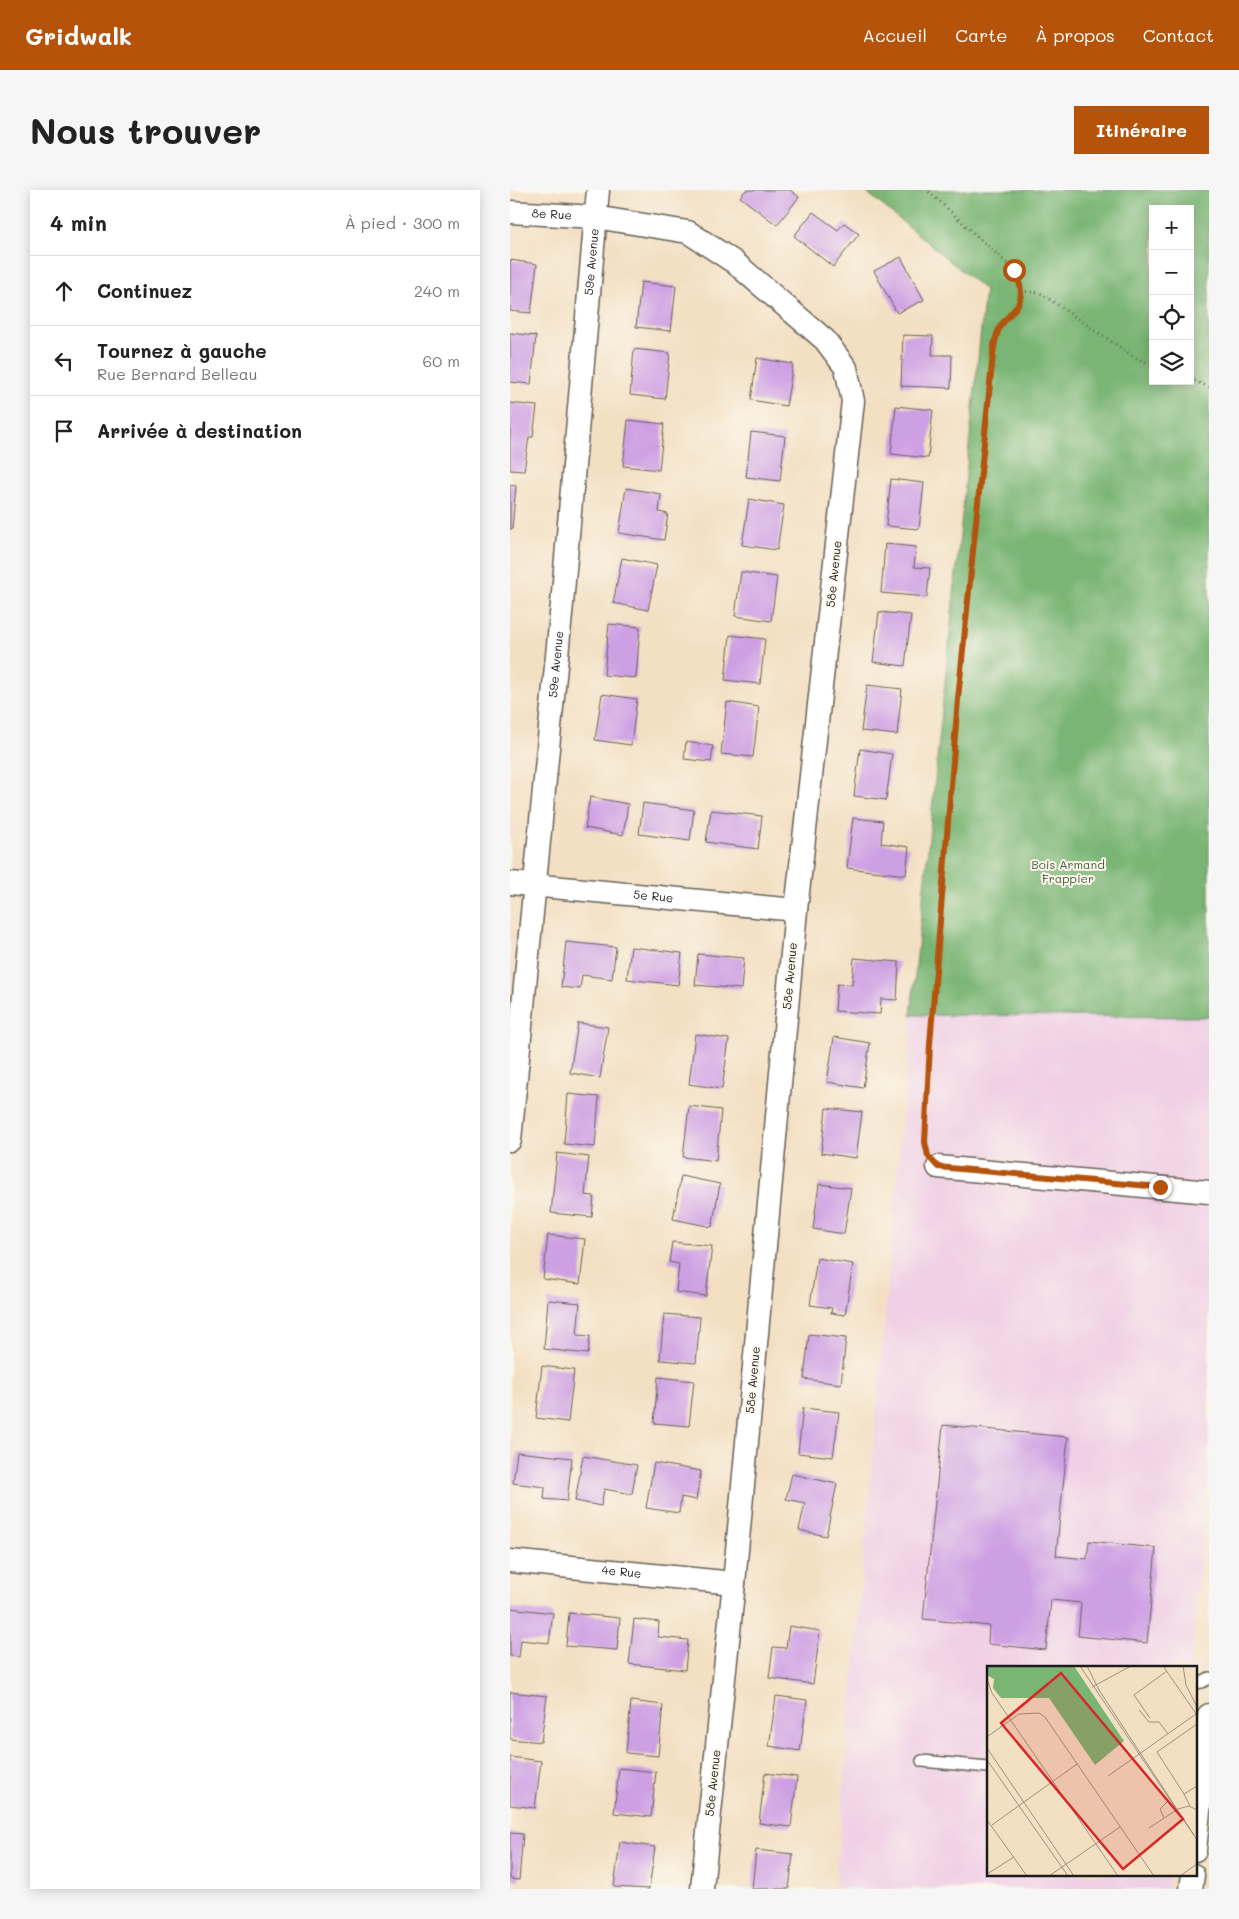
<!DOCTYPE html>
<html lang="fr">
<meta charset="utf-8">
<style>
body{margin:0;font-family:Mali,sans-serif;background:#f6f6f6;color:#222}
.controls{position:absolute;right:15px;top:15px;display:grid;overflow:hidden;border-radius:0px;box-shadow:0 2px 12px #0003}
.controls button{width:45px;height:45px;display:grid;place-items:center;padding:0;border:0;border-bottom:1px solid #e0e0e0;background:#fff;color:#222;font:25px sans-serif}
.stop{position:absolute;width:15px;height:15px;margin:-11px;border:4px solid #b45309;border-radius:50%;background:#fff}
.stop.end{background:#b45309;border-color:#fff;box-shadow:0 1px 5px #0008}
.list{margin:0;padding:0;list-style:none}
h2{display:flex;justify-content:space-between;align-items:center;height:65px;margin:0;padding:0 20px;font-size:21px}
h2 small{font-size:16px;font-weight:400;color:#767676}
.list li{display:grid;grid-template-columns:32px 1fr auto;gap:15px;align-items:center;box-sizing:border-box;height:70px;padding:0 20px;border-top:1px solid #e0e0e0}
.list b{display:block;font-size:19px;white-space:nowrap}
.list p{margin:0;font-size:16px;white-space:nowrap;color:#767676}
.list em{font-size:16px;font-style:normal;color:#767676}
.icon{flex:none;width:28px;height:28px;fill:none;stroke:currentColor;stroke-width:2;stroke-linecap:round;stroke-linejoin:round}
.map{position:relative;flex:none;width:699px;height:1699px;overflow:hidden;border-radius:0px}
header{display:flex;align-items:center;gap:30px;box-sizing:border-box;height:70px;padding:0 25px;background:#b45309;color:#fff}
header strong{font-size:24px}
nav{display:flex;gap:28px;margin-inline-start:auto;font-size:18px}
.intro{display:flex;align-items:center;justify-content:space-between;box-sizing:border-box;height:120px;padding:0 30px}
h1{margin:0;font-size:35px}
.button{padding:12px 22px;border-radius:0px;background:#b45309;color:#fff;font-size:18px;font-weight:700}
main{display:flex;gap:30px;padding:0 30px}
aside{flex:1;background:#fff;border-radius:0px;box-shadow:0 2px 12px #0003}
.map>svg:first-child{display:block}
.built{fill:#f0d0e5}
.forest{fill:#7ab574;stroke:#4b6848;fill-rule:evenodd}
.building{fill:#cd9fe3}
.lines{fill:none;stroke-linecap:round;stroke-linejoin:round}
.service-casing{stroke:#676056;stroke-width:14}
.minor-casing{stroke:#676056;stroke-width:25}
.path{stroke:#676056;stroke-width:3;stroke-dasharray:1 4;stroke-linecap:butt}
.service{stroke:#fff;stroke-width:11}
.minor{stroke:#fff;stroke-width:22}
.route{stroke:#b45309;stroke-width:6}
.labels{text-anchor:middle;stroke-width:4;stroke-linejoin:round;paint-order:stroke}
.street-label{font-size:12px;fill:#1c1c1c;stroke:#fbf7ec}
.park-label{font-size:12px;fill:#475c41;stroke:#fbf7ec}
.inset-road{fill:none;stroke:#9d9180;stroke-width:1}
.view{fill:#d62828;fill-opacity:0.15;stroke:#d62828;stroke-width:2.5}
.inset-edge{fill:none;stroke:#1c1c1c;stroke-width:2.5}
</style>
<header>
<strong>Gridwalk</strong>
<nav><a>Accueil</a><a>Carte</a><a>À propos</a><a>Contact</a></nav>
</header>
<div class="intro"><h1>Nous trouver</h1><a class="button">Itinéraire</a></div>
<main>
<aside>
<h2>4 min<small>À pied · 300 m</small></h2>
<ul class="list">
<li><svg class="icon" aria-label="ahead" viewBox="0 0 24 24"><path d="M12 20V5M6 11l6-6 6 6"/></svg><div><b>Continuez</b></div><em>240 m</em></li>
<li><svg class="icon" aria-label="left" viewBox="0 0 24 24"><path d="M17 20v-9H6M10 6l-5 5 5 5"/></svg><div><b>Tournez à gauche</b><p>Rue Bernard Belleau</p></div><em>60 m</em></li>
<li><svg class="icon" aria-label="arrive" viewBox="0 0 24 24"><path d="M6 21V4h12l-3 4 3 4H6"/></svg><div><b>Arrivée à destination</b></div></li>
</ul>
</aside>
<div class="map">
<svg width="699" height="1699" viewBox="0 0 699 1699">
<rect width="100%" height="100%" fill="#fbf7ec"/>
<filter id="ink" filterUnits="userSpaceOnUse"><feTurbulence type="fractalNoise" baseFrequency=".02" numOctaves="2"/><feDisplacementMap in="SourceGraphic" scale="10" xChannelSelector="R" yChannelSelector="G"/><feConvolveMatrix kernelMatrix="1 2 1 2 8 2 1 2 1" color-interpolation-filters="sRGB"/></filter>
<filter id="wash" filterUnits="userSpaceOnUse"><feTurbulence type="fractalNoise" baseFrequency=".0096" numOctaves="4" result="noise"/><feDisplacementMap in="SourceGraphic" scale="20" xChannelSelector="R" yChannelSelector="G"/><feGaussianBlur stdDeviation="1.12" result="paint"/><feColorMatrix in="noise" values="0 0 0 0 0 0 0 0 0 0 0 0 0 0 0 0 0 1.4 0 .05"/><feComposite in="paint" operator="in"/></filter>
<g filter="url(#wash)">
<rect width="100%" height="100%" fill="#f3dfc2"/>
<polygon class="built" points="401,825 699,827 699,1286 680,1478 478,1478 478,1685 659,1685 658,1699 325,1699"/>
<path class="forest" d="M354 0H699V827L401 825 475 100ZM643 19H680V191H643Z"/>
<g id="blocks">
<g class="building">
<polygon points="236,0 280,0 289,7 267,35 230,7"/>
<polygon points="303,22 328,40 334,33 349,44 323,77 284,46"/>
<polygon points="391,67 414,110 387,123 364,81"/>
<polygon points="0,70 27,74 21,123 0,121"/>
<polygon points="131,92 166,96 161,141 126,137"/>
<polygon points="0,143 26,146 21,194 0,192"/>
<polygon points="393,145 423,146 422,165 442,165 441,198 391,196"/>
<polygon points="124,159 160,163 155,209 120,205"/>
<polygon points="247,168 283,174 276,216 241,210"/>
<polygon points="0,213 27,216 23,247 19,247 14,281 0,280"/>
<polygon points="386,216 423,220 418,268 381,264"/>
<polygon points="118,230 154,234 149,280 113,276"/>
<polygon points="241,242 275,246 270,291 236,287"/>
<polygon points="381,289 414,293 409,339 376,336"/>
<polygon points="0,295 6,296 2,339 0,339"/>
<polygon points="116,298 151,304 149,322 158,324 154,350 109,343"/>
<polygon points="239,309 274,315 267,360 232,355"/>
<polygon points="375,354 406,357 404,377 420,378 417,407 371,403"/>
<polygon points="112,368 147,375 138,420 103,413"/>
<polygon points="231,382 267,387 261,431 225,426"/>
<polygon points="369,422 401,425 395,476 363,472"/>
<polygon points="99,434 130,437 126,488 94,485"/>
<polygon points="220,445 255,449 250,494 215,490"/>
<polygon points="357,495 392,499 387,545 351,541"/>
<polygon points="92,504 127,509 121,555 85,550"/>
<polygon points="217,512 249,517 243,567 211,564"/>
<polygon points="176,552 203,556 201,572 174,569"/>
<polygon points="350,559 382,564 376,610 344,606"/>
<polygon points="80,607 118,614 113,645 75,638"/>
<polygon points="133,613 184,620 180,651 129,644"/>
<polygon points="201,620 252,626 248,659 196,652"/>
<polygon points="343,628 373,631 371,653 399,657 396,685 337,678"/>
<polygon points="56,752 106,757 102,789 72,785 70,799 51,797"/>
<polygon points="121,757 172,763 168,795 117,789"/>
<polygon points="188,764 234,768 231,799 185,795"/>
<polygon points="344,768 389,772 387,810 371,809 370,824 325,821 327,794 342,795"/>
<polygon points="68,833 98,837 90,888 60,883"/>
<polygon points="185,844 219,849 212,899 179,894"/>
<polygon points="324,847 360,853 353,898 317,892"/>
<polygon points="58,904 89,907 85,957 54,954"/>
<polygon points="179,916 211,920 206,971 173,967"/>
<polygon points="316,918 352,922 346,968 311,963"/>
<polygon points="47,963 79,967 75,1005 84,1006 82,1027 41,1023"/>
<polygon points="171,986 210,994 202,1037 163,1029"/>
<polygon points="309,994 341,998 334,1044 303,1039"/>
<polygon points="38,1045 75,1049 70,1094 33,1089"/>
<polygon points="162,1052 202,1056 196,1106 166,1102 169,1074 159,1072"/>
<polygon points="307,1068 343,1074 335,1125 321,1123 322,1118 300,1115"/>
<polygon points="38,1110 70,1113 67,1145 80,1146 78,1164 34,1159"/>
<polygon points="154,1124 190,1127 186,1173 150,1170"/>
<polygon points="299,1144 336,1148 331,1194 294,1189"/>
<polygon points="32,1176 64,1180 58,1232 26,1228"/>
<polygon points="148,1187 184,1191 179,1236 144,1233"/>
<polygon points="293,1218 329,1222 323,1267 288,1263"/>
<polygon points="433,1235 558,1247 546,1366 577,1369 579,1351 646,1358 637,1453 568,1446 571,1413 541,1410 536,1460 478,1454 479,1436 413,1429"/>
<polygon points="7,1262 62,1268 57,1311 34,1309 35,1297 3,1293"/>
<polygon points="73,1266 127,1275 122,1304 94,1299 91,1316 65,1311"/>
<polygon points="144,1273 191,1281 186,1310 171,1307 169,1323 136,1318"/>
<polygon points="282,1284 327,1294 316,1346 289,1340 295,1313 276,1309"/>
<polygon points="0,1418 43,1423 39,1453 11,1450 9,1467 0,1466"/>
<polygon points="59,1423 110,1428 107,1460 56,1456"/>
<polygon points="124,1429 149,1432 148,1447 178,1450 175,1480 119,1474"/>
<polygon points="279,1436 310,1441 303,1494 259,1488 263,1457 276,1458"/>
<polygon points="0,1502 37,1506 31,1552 0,1549"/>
<polygon points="266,1506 297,1510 290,1561 259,1556"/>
<polygon points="121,1511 153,1515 148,1566 116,1563"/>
<polygon points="0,1567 31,1571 25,1618 0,1615"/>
<polygon points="109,1578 146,1582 141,1627 104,1623"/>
<polygon points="255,1583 287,1587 281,1637 249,1633"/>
<polygon points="0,1643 13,1644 9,1690 0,1689"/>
<polygon points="110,1652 145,1657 139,1699 104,1697"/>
<polygon points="246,1660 283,1664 279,1699 242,1699"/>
</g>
</g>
</g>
<g filter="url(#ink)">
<use href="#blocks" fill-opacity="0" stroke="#676056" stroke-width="1"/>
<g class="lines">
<defs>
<g id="service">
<polyline points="685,1493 692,1492 699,1488"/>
<polyline points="412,1571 478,1577"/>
</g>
<g id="minor">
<path id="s1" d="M0 22 85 27 178 42 224 72 315 150 336 178 343 211 286 720 224 1393 192 1699"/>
<path id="s2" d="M0 693 286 720"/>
<path id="s3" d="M0 950 52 414 88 0"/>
<polyline points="428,977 699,1002"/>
<path id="s4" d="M0 1371 224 1393"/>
<polyline points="685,1660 699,1525"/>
<polyline points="681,1699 683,1685"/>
</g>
</defs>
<use href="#service" class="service-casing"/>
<use href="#minor" class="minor-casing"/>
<g class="path">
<polyline points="511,101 530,103 627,169 643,174"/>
<polyline points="680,189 699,197"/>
<path d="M416 958 415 937 420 854 448 509 482 174C483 162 483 150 489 139 492 132 499 126 504 120 515 108 511 93 504 80L417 0"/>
</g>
<use href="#service" class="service"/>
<use href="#minor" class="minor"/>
</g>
</g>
<g class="lines" filter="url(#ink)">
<path class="route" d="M504 80C511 94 515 108 504 120 499 126 492 132 489 139 484 150 483 162 482 174L448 509 420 854 415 952 418 966 428 977 650 997"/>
</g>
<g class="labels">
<g class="street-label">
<text dy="4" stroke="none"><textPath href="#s1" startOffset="42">8e Rue</textPath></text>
<text dy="4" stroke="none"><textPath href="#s3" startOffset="882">59e Avenue</textPath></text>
<text transform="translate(324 384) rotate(-84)" y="4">58e Avenue</text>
<text dy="4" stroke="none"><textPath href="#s3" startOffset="478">59e Avenue</textPath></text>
<text dy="4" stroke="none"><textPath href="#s2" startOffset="144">5e Rue</textPath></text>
<text transform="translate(280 786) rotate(-85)" y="4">58e Avenue</text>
<text transform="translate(243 1190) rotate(-85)" y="4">58e Avenue</text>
<text dy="4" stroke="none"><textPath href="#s4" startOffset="112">4e Rue</textPath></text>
<text transform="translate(203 1593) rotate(-84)" y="4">58e Avenue</text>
</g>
<g class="park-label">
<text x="558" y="679">Bois Armand<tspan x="558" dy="14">Frappier</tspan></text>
</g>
</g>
<g transform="translate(477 1476)">
<rect width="210" height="210" fill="#f3dfc2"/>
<path d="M0 0H87L137 75 108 99 62 32H14L6 22 7 13 0 9Z" fill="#7ab574"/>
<path class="inset-road" d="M93 0 210 174M100 0 112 24 207 169M176 0 210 49M196 0 199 19 210 41M0 13 5 27 131 210M105 21 144 0M152 44 162 56H172L181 68M163 52 147 29 180 5M0 71 32 48 52 47 58 51 167 210M0 82 87 210M0 94 81 210M121 110 209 48M197 128 170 86 210 58M203 140 197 128 210 120M177 152 173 143 182 134M0 154 40 210M5 159 90 98M162 162 191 143 202 140 210 144M0 208 27 191M62 210 133 161M193 210 210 198"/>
<path class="view" d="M74 7 196 153 136 203 14 57Z"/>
<rect width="210" height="210" class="inset-edge"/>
</g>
</svg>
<div class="controls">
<button>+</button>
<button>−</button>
<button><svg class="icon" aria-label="locate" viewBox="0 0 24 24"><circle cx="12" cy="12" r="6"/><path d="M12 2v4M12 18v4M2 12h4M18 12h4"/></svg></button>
<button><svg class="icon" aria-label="layers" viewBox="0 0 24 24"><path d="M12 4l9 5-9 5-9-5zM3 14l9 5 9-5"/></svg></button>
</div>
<div class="stop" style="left:504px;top:80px"></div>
<div class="stop end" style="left:650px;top:997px"></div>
</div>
</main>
